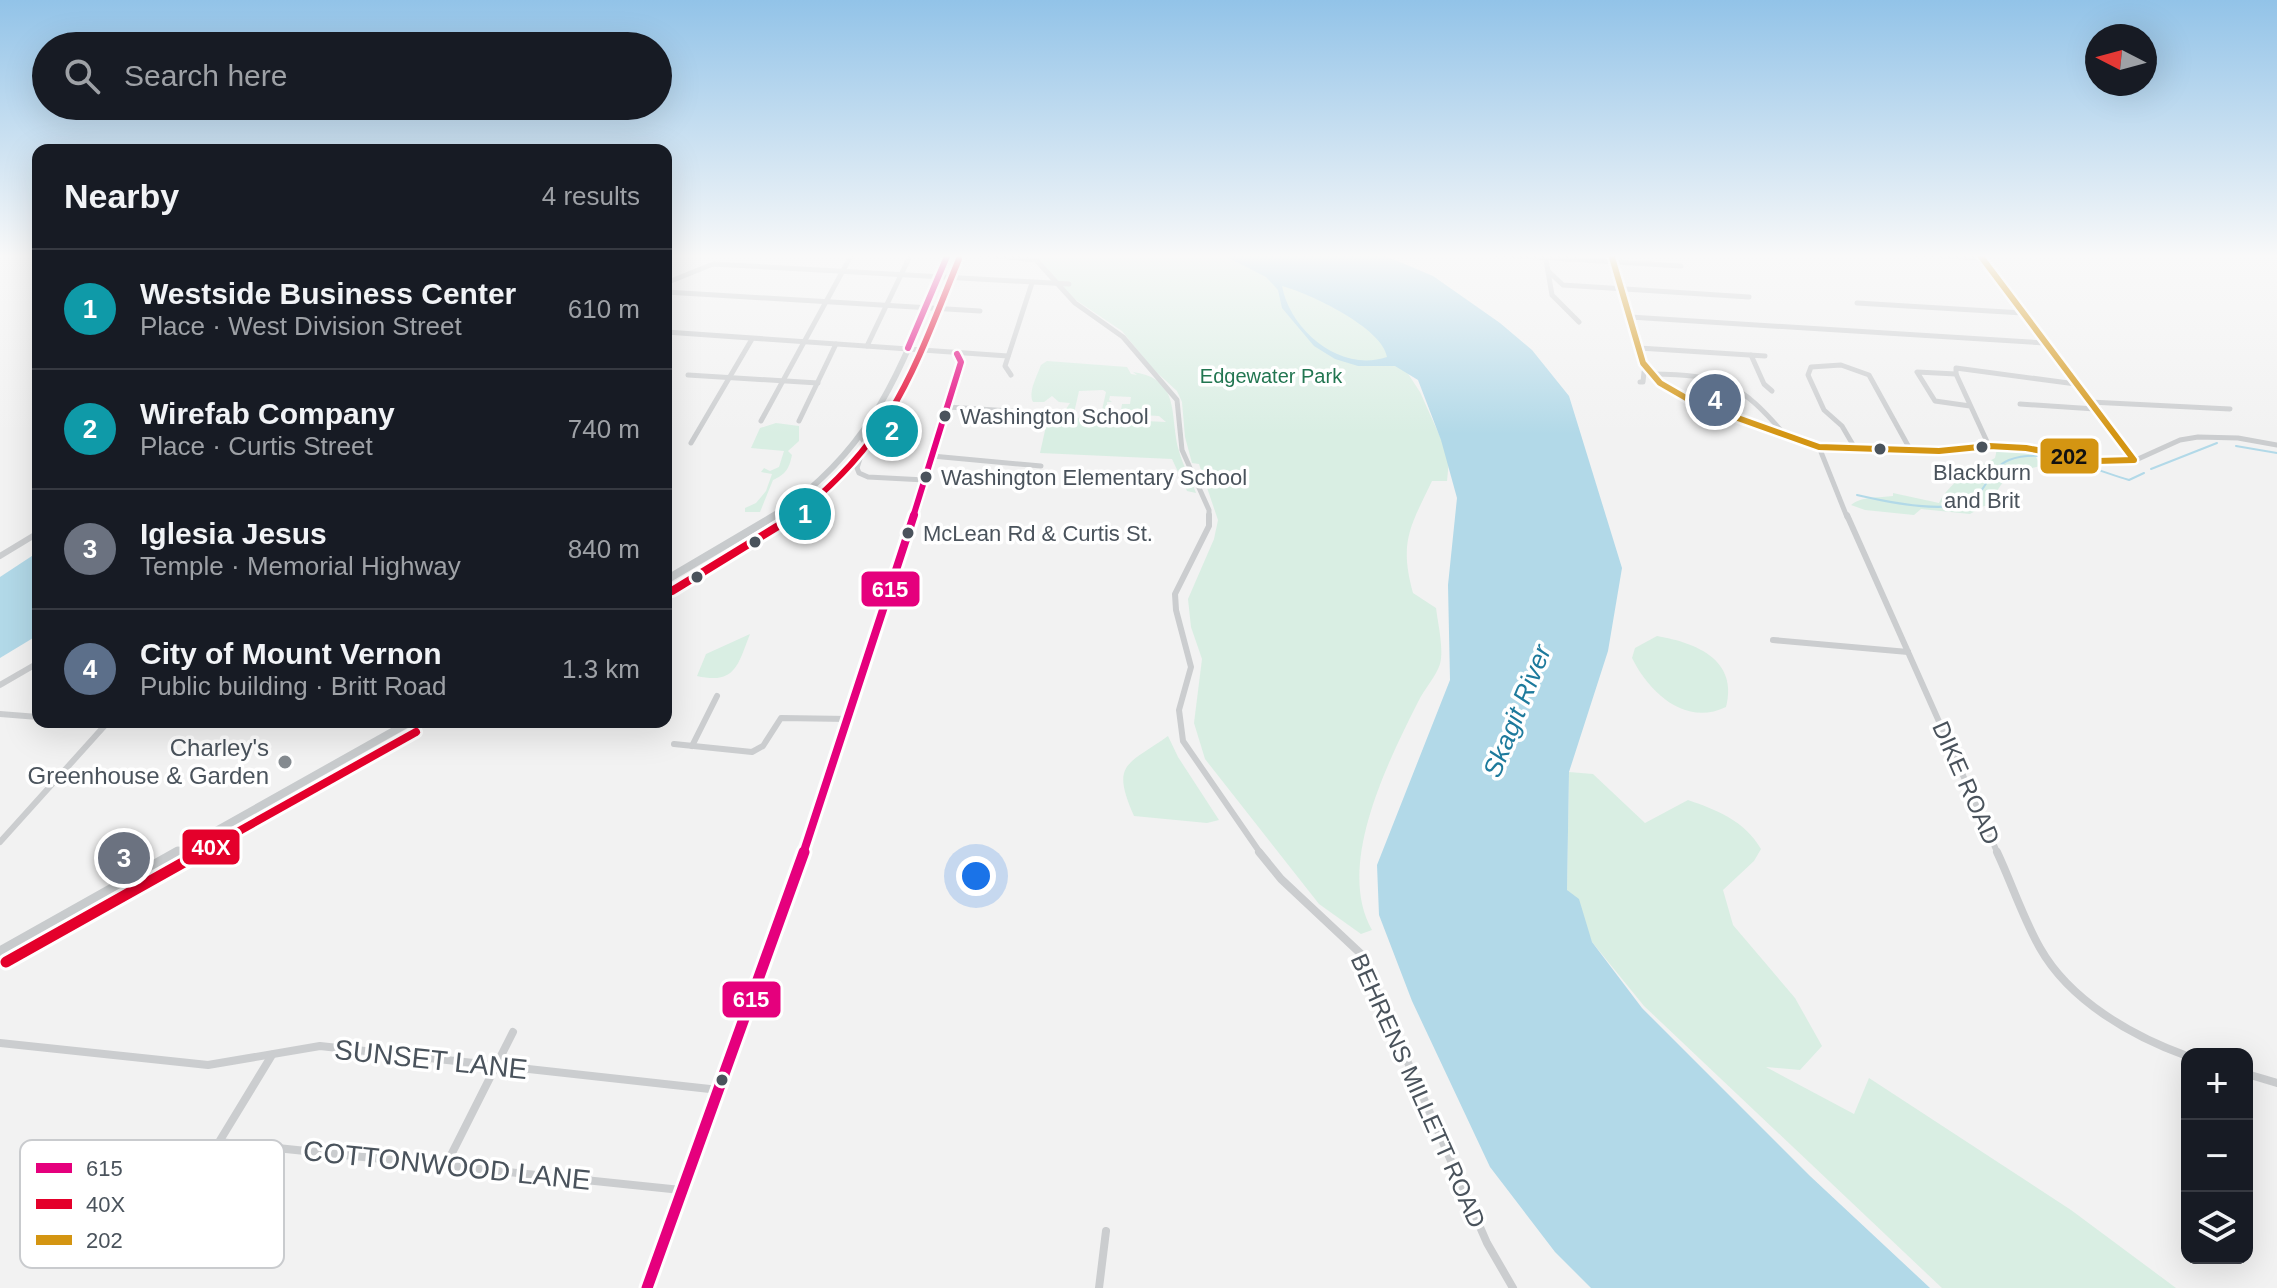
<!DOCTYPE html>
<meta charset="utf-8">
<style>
body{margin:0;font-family:Arial,sans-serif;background:#242831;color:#f1f3f6}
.controls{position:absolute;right:24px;bottom:24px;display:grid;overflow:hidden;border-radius:16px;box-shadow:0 8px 32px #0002}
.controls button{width:72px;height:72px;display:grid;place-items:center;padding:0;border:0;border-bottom:2px solid #363941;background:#171b24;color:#f1f3f6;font:40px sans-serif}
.compass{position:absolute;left:2085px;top:24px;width:72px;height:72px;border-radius:50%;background:#171b24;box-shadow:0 8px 32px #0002;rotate:276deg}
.you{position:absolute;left:976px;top:876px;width:28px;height:28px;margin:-20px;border:6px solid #fff;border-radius:50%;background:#1a73e8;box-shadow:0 0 0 12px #1a73e833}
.badge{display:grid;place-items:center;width:52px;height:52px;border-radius:50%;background:#858b90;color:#fff;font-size:26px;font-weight:700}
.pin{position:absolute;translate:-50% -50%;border:4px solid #fff;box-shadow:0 2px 8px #0006}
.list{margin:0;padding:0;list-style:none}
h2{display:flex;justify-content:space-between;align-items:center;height:104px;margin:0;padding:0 32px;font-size:34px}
h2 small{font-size:26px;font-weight:400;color:#9ea1a6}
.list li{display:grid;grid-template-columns:52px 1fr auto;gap:24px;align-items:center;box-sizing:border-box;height:120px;padding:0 32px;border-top:2px solid #363941}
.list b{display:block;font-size:30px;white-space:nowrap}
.list p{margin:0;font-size:26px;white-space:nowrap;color:#9ea1a6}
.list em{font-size:26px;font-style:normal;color:#9ea1a6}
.icon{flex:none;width:44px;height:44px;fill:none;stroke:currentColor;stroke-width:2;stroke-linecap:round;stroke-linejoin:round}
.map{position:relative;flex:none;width:2277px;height:1288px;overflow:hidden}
.search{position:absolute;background:#171b24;box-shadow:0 8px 32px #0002;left:32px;top:32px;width:640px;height:88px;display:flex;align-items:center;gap:20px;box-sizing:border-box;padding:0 28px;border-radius:44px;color:#9ea1a6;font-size:30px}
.panel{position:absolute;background:#171b24;box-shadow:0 8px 32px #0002;left:32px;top:144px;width:640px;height:584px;border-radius:16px}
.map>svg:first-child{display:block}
.green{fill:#d9eee3}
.water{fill:#b2d9e8;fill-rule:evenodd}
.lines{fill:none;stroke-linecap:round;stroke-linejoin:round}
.stream{stroke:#b2d9e8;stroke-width:2}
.minor-far2{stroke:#cbcdcf;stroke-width:5}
.minor-far1{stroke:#cbcdcf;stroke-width:6}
.minor{stroke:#cbcdcf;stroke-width:8}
.major-far2{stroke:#c8cbcd;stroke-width:6}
.major-far1{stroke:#c8cbcd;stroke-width:8}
.major{stroke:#c8cbcd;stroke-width:11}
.bus-1-far2-casing{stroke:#fff;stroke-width:11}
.bus-1-far1-casing{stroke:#fff;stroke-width:14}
.bus-1-casing{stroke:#fff;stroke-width:17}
.bus-2-far2-casing{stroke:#fff;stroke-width:11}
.bus-2-far1-casing{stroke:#fff;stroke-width:14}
.bus-2-casing{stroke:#fff;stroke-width:17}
.bus-3-casing{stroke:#fff;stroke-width:11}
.bus-1-far2{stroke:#e5007d;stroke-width:6}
.bus-1-far1{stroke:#e5007d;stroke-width:8}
.bus-1{stroke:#e5007d;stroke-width:11}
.bus-2-far2{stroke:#e4002b;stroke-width:6}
.bus-2-far1{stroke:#e4002b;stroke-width:8}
.bus-2{stroke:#e4002b;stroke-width:11}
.bus-3{stroke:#d49512;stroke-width:6}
.bus-dot{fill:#4a535c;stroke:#fff;stroke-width:3}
.poi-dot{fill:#858b90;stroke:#fff;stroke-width:3}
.labels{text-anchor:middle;stroke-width:7;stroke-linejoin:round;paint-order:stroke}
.far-park-label{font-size:20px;fill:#227651;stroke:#fff}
.bus-label{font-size:22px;fill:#4a535c;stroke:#fff;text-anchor:start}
.poi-label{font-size:24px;fill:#4a535c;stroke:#fff;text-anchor:end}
.street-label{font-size:24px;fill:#4a535c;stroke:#fff}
.water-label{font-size:26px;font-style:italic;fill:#1d7a9c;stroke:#fff}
.near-street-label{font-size:28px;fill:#4a535c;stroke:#fff}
.key{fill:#fff;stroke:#c9cbce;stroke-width:2}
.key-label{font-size:22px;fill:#4a535c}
.line-badge{stroke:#fff;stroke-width:3}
.badge-label{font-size:22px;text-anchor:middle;font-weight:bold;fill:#fff}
.pale-badge-label{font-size:22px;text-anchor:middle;font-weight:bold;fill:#111}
</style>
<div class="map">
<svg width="2277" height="1288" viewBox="0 0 2277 1288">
<rect width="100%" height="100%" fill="#f2f2f2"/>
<g class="green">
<path d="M1016 254H1229L1276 273 1384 337 1420 392 1442 441 1449 460 1447 481H1432C1410 527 1399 542 1413 593L1436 608C1438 624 1444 649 1440 664 1436 677 1424 689 1418 702 1388 762 1335 866 1372 930L1361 934 1319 904 1205 759 1194 723 1202 659 1191 627 1188 599 1214 539 1218 520 1199 464 1192 463 1185 437 1182 402 1177 391 1152 368 1122 331 1073 298 1034 255Z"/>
<path d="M1047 361 1127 367 1131 374 1137 375 1133 372C1182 379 1169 416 1179 451 1183 466 1191 479 1196 493L1187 491 1172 459 1040 453 1046 426H1062L1061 421 1056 420 1062 417 1166 422 1159 416 1109 413 1110 410H1121L1122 404H1130L1131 397 1110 396 1109 400 1112 402H1107L1108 412 1102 410 1106 392 1103 390 1079 391 1074 413 1064 412 1070 403 1059 402 1052 396 1044 402H1033C1028 392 1037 376 1041 365Z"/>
<path d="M776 423 799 426V441L788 451 792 455C789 469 786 474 773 480L760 512H745V508L756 503 766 491 772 474 761 472 764 468 770 471 779 467 784 451 751 448 760 428Z"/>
<path d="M1997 449 2034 454 2041 466C2012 472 2006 473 1993 499L1996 505 1984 506 1970 514 1921 509 1914 515 1865 510 1851 505C1862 496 1879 498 1893 496V493L1939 503C1951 480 1973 470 1995 458Z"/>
<path d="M750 634C738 664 736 685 697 676L706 654Z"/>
<path d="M1657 636C1697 643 1738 660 1726 707 1685 727 1649 692 1632 658L1635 648Z"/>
<path d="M1168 736 1178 757 1219 820 1207 823 1134 816C1111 763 1126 766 1168 736Z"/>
<path d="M1569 772 1593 774 1645 823 1688 800C1717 810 1745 821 1761 849L1754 861 1723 890 1733 925 1795 998 1822 1046 1800 1070 1766 1067 1854 1114 1869 1078 2071 1210 2176 1288H1942L1644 1006 1592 942 1567 890Z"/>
</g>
<g class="water">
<path d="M1221 254H1381L1433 276 1500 323 1532 350 1569 396 1622 568 1608 651 1569 772 1567 890 1579 899 1592 942 1642 1008 1810 1176 1930 1288H1591L1555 1252 1490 1167 1412 1001 1379 915 1377 865 1450 680 1448 585 1457 498 1441 440 1418 380 1395 366H1358L1335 359 1314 346 1282 308 1278 290 1266 277ZM1282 286C1309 293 1383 328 1387 357 1340 373 1290 330 1282 286Z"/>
<polygon points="38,552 38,635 0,658 0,577"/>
</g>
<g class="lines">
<g class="stream">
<polyline points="2236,446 2277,453"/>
<polyline points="2151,469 2217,443"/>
<path d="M1857 495C1883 501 1957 518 1977 496 1988 484 1992 467 2009 460 2045 446 2094 470 2129 480L2144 473"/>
</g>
<g class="minor-far2">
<polyline points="979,254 1036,260 1075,303 1123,337 1177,400 1182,450 1209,510 1209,517"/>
<polyline points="1488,254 1681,266"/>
<polyline points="1545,254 1552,295 1579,322"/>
<polyline points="1611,254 1643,363 1660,383 1693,402 1819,447 1911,451 2006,447 2110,462 2138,459 2180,440 2198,437 2238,438 2277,445"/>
<polyline points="1913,254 1982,258"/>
<polyline points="1979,254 2134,460"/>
<polyline points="1548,271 1563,285 1749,297"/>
<polyline points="666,283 713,264 1069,284"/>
<polyline points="666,292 980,311"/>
<polyline points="1857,303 2023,313"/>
<polyline points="1630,317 2045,343"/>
<polyline points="666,332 1008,356"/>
<polyline points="867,346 911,254"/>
<polyline points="1639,348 1765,356"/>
<polyline points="1751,355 1764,384 1772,391"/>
<path d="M1651 374C1721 375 1739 381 1785 435"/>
<polyline points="1956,374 1956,368 2076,384"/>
<polyline points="688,375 818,383"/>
<polyline points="1011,375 1005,366 1032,283"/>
<polyline points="1640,382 1643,382 1644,372 1648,370"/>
<polyline points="2090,402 2230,409"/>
<polyline points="2020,404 2095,409"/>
<polyline points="1970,406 1935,401 1917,372 1956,374 1989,446"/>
<polyline points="948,407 1056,414"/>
<polyline points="761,421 852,254"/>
<polyline points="799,421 836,344"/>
<polyline points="861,437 865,443 857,468 859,473 868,477 925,480"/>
<polyline points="691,443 752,339"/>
<polyline points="867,445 879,420 880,409"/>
<polyline points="1819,447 1847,517"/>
<polyline points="1856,450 1842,426 1824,410 1808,375 1811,367 1841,365 1869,375 1911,451"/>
<polyline points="932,456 1041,466"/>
<polyline points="913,517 961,362 957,354"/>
</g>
<g class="minor-far1">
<polyline points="1209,515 1209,526 1175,594 1176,610 1191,667 1179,710 1183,741 1261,854"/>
<polyline points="1847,515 1998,854"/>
<polyline points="0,556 38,533"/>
<polyline points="1773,640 1908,652"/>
<polyline points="0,685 38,663"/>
<polyline points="0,714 38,717"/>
<polyline points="674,744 752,752 763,746 781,718 849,719"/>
<polyline points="692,746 717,696"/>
<polyline points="0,842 108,722"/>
<polyline points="803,854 914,515"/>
</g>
<g class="minor">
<polyline points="1259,852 1281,879 1360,953 1487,1243 1513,1288"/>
<path d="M1997 852C2012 884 2023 918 2040 948 2070 1001 2132 1036 2187 1056"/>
<polyline points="0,1043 208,1065 320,1046 719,1090"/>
<polyline points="272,1055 219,1142 681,1190"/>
<polyline points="2247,1074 2277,1083"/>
<polyline points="446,1165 513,1032"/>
<polyline points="647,1288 804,852"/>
<polyline points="1099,1288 1106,1231"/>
</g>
<path class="major-far2" d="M773 517C879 446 901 364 948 254"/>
<g class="major-far1">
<polyline points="666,580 776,515"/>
<polyline points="175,854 410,722"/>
</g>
<polyline class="major" points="0,952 178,852"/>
<defs>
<g id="bus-1-far2">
<polyline points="908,348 948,254"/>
<polyline points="913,517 961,362 957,354"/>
</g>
<polyline id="bus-1-far1" points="803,854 914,515"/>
<polyline id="bus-1" points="647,1288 804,852"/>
<path id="bus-2-far2" d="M793 517C893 441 914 369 959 259"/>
<g id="bus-2-far1">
<polyline points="672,591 796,515"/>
<polyline points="198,854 416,732"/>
</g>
<polyline id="bus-2" points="6,962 202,852"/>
<polyline id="bus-3" points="1611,254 1643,363 1660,383 1693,402 1819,447 1939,451 1989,446 2026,448 2097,461 2134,460 1979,254"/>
</defs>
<use href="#bus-1-far2" class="bus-1-far2-casing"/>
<use href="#bus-1-far1" class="bus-1-far1-casing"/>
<use href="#bus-1" class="bus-1-casing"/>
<use href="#bus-2-far2" class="bus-2-far2-casing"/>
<use href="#bus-2-far1" class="bus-2-far1-casing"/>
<use href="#bus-2" class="bus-2-casing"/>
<use href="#bus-3" class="bus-3-casing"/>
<use href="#bus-1-far2" class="bus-1-far2"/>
<use href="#bus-1-far1" class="bus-1-far1"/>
<use href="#bus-1" class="bus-1"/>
<use href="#bus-2-far2" class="bus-2-far2"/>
<use href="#bus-2-far1" class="bus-2-far1"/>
<use href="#bus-2" class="bus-2"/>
<use href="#bus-3" class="bus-3"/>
</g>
<linearGradient id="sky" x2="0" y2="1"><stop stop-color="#92c3e8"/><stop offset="0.59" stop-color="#f9f9f9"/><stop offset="1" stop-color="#f9f9f9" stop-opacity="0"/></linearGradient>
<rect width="2277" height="434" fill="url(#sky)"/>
<g class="bus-dot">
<circle cx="945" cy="416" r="7"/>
<circle cx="1982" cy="447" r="7"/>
<circle cx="1880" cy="449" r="7"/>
<circle cx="926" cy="477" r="7"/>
<circle cx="908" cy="533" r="7"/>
<circle cx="755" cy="542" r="7"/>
<circle cx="697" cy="577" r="7"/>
<circle cx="722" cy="1080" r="7"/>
</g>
<circle class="poi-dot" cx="285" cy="762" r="8"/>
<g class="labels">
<g class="far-park-label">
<text x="1271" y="383">Edgewater Park</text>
</g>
<g class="bus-label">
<text x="960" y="424">Washington School</text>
<text x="1982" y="480" text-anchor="middle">Blackburn<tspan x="1982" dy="28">and Brit</tspan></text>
<text x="941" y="485">Washington Elementary School</text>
<text x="923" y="541">McLean Rd &amp; Curtis St.</text>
</g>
<g class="poi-label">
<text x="269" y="756">Charley's<tspan x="269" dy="28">Greenhouse &amp; Garden</tspan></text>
</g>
<g class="street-label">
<text transform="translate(1966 783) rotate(66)" y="8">DIKE ROAD</text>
<text transform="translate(1418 1091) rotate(66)" y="8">BEHRENS MILLETT ROAD</text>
</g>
<g class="water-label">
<text transform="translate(1517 711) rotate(-68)" y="9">Skagit River</text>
</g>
<g class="near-street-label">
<text transform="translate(431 1059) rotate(6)" y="10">SUNSET LANE</text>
<text transform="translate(447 1165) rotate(6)" y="10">COTTONWOOD LANE</text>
</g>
</g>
<rect x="20" y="1140" width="264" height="128" rx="12" class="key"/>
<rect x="36" y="1163" width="36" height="10" fill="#e5007d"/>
<rect x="36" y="1199" width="36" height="10" fill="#e4002b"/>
<rect x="36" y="1235" width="36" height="10" fill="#d49512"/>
<g class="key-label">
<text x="86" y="1176">615</text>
<text x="86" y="1212">40X</text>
<text x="86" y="1248">202</text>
</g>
<g class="line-badge">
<rect x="2039" y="437" width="61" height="38" rx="8" fill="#d49512"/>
<rect x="860" y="570" width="61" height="38" rx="8" fill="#e5007d"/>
<rect x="181" y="828" width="60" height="38" rx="8" fill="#e4002b"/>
<rect x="721" y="980" width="61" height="39" rx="8" fill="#e5007d"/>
</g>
<g class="badge-label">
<text x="890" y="597">615</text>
<text x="211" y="855">40X</text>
<text x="751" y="1007">615</text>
</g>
<g class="pale-badge-label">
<text x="2069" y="464">202</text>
</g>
</svg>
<div class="controls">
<button>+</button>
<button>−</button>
<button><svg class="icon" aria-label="layers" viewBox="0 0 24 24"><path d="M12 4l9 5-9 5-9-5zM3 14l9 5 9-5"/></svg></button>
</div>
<svg class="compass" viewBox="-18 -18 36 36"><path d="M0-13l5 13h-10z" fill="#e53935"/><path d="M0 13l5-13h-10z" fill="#9ea1a6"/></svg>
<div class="you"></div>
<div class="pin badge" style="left:805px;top:514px;background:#0f9aa8">1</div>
<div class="pin badge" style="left:892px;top:431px;background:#0f9aa8">2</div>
<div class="pin badge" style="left:124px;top:858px;background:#6b7280">3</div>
<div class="pin badge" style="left:1715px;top:400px;background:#5c6f8a">4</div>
<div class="search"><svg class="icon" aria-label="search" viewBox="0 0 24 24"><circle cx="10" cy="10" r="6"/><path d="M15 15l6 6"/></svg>Search here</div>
<section class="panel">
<h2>Nearby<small>4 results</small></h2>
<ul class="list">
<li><span class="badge" style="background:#0f9aa8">1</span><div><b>Westside Business Center</b><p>Place · West Division Street</p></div><em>610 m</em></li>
<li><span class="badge" style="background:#0f9aa8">2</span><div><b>Wirefab Company</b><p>Place · Curtis Street</p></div><em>740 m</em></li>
<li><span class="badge" style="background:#6b7280">3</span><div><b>Iglesia Jesus</b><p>Temple · Memorial Highway</p></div><em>840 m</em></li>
<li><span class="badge" style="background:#5c6f8a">4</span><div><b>City of Mount Vernon</b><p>Public building · Britt Road</p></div><em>1.3 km</em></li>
</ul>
</section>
</div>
